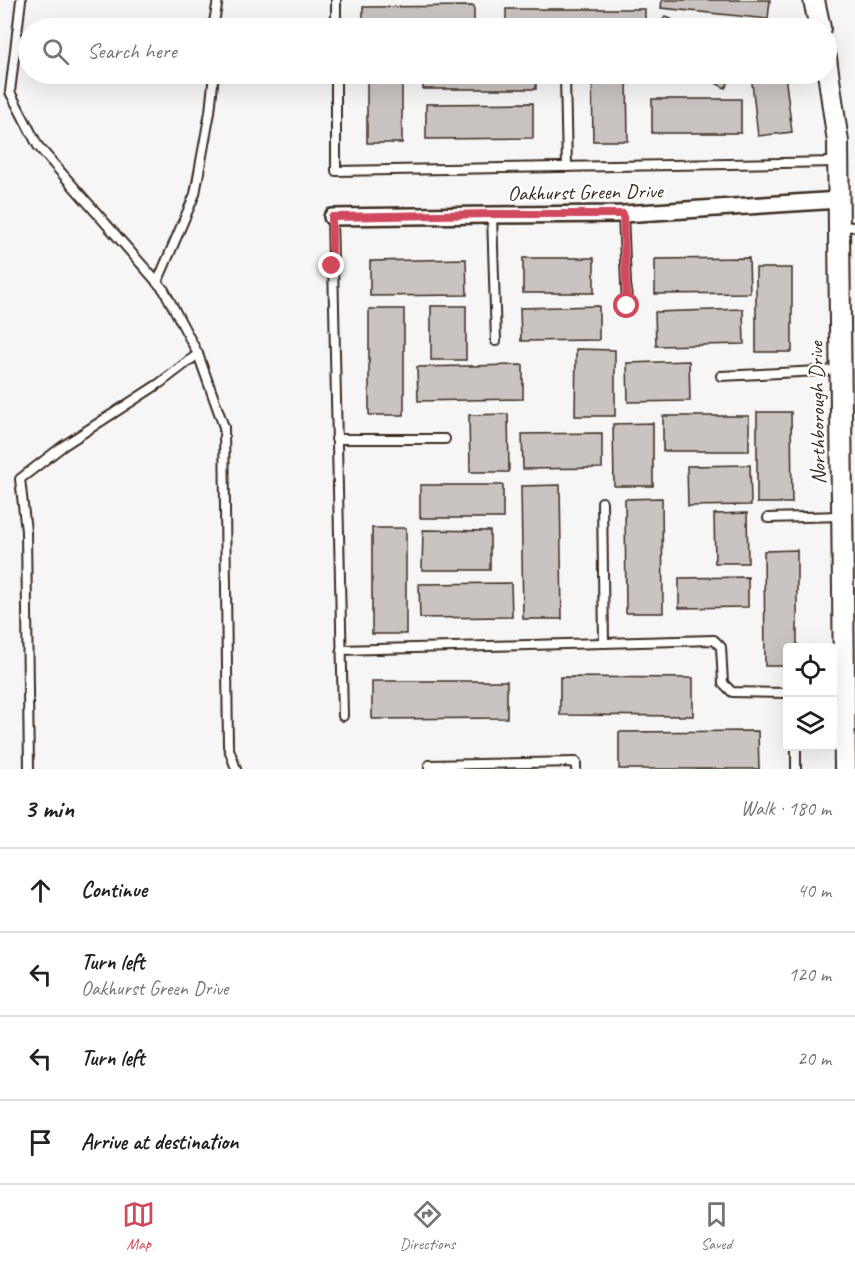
<!DOCTYPE html>
<meta charset="utf-8">
<style>
body{margin:0;font-family:Caveat,sans-serif;background:#f6f6f6;color:#202124}
.controls{position:absolute;right:18px;bottom:18px;display:grid;overflow:hidden;border-radius:6px;box-shadow:0 6px 24px #0002}
.controls button{width:54px;height:54px;display:grid;place-items:center;padding:0;border:0;border-bottom:2px solid #e0e0e0;background:#fff;color:#202124;font:30px sans-serif}
.stop{position:absolute;width:18px;height:18px;margin:-14px;border:4px solid #d1495b;border-radius:50%;background:#fff}
.stop.end{background:#d1495b;border-color:#fff;box-shadow:0 2px 6px #0008}
.list{margin:0;padding:0;list-style:none}
h2{display:flex;justify-content:space-between;align-items:center;height:78px;margin:0;padding:0 24px;font-size:26px}
h2 small{font-size:20px;font-weight:400;color:#757577}
.list li{display:grid;grid-template-columns:39px 1fr auto;gap:18px;align-items:center;box-sizing:border-box;height:84px;padding:0 24px;border-top:2px solid #e0e0e0}
.list b{display:block;font-size:22px;white-space:nowrap}
.list p{margin:0;font-size:20px;white-space:nowrap;color:#757577}
.list em{font-size:20px;font-style:normal;color:#757577}
.icon{flex:none;width:33px;height:33px;fill:none;stroke:currentColor;stroke-width:2;stroke-linecap:round;stroke-linejoin:round}
.map{position:relative;flex:none;width:855px;height:769px;overflow:hidden}
.search{position:absolute;background:#fff;box-shadow:0 6px 24px #0002;left:18px;right:18px;top:18px;height:66px;display:flex;align-items:center;gap:15px;box-sizing:border-box;padding:0 21px;border-radius:33px;color:#757577;font-size:22px}
.sheet{height:414px;background:#fff}
nav{display:flex;justify-content:space-around;align-items:center;box-sizing:border-box;height:84px;border-top:2px solid #e0e0e0;background:#fff;font-size:16px;color:#757577}
nav a{display:grid;justify-items:center;gap:3px}
nav .on{color:#d1495b}
.map>svg:first-child{display:block}
.building{fill:#c9c3c1;stroke:#3b2a1e;stroke-width:1.5}
.lines{fill:none;stroke-linecap:round;stroke-linejoin:round}
.service-casing{stroke:#3b2a1e;stroke-width:12}
.minor-casing{stroke:#3b2a1e;stroke-width:20}
.tertiary-casing{stroke:#3b2a1e;stroke-width:24}
.service{stroke:#fff;stroke-width:8}
.minor{stroke:#fff;stroke-width:15}
.tertiary{stroke:#fff;stroke-width:20}
.route{stroke:#d1495b;stroke-width:8}
.labels{text-anchor:middle;stroke-width:4.5;stroke-linejoin:round;paint-order:stroke}
.street-label{font-size:21px;fill:#3b2a1e;stroke:#fff}
</style>
<div class="map">
<svg width="855" height="769" viewBox="0 0 855 769">
<rect width="100%" height="100%" fill="#f7f6f6"/>
<filter id="ink" filterUnits="userSpaceOnUse"><feTurbulence type="fractalNoise" baseFrequency=".0167" numOctaves="2"/><feDisplacementMap in="SourceGraphic" scale="12" xChannelSelector="R" yChannelSelector="G"/><feConvolveMatrix kernelMatrix="1 2 1 2 8 2 1 2 1" color-interpolation-filters="sRGB"/></filter>
<g filter="url(#ink)">
<g class="building">
<polygon points="662,0 770,0 768,19 661,8"/>
<polygon points="474,6 474,28 363,28 363,7"/>
<rect x="506" y="9" width="139" height="19"/>
<polygon points="665,16 687,28 658,28"/>
<rect x="367" y="74" width="35" height="69"/>
<rect x="423" y="74" width="113" height="15"/>
<polygon points="592,74 627,74 628,141 593,141"/>
<polygon points="699,74 734,74 725,88"/>
<polygon points="751,74 785,74 792,132 758,136"/>
<rect x="652" y="99" width="89" height="34"/>
<polygon points="533,103 533,138 426,139 426,104"/>
<rect x="523" y="258" width="71" height="35"/>
<polygon points="749,258 750,293 655,294 655,259"/>
<polygon points="466,259 467,295 370,296 370,261"/>
<rect x="756" y="268" width="36" height="84"/>
<rect x="431" y="306" width="35" height="54"/>
<polygon points="599,306 599,340 521,341 520,308"/>
<rect x="369" y="309" width="35" height="106"/>
<polygon points="743,309 744,344 656,346 655,312"/>
<polygon points="576,349 615,350 615,416 575,416"/>
<polygon points="689,361 690,401 628,402 627,363"/>
<polygon points="523,365 523,399 418,401 417,367"/>
<polygon points="757,412 791,412 792,503 757,503"/>
<polygon points="508,414 509,472 470,472 469,415"/>
<rect x="663" y="416" width="86" height="35"/>
<polygon points="653,423 653,486 614,486 613,424"/>
<polygon points="602,433 602,468 523,469 522,434"/>
<polygon points="750,465 751,505 688,506 687,466"/>
<rect x="420" y="485" width="83" height="33"/>
<polygon points="560,485 562,619 523,619 521,486"/>
<polygon points="662,498 663,613 626,613 625,499"/>
<polygon points="747,513 748,563 715,563 714,514"/>
<rect x="372" y="528" width="34" height="106"/>
<polygon points="423,530 490,531 490,570 422,570"/>
<polygon points="797,550 797,648 788,648 788,666 765,666 764,551"/>
<polygon points="748,577 748,607 679,608 679,578"/>
<polygon points="511,583 512,617 420,618 419,584"/>
<polygon points="560,677 693,678 693,716 560,715"/>
<polygon points="372,681 507,681 507,718 372,719"/>
<polygon points="758,731 759,769 619,769 619,732"/>
</g>
<g class="lines">
<defs>
<g id="service">
<polyline points="21,0 10,92 38,146 164,290 198,354 160,383 63,446 20,479 26,531 29,769"/>
<polyline points="213,28 218,0"/>
<polyline points="336,28 336,0"/>
<polyline points="336,74 336,171 837,162"/>
<polyline points="565,77 567,167"/>
<polyline points="623,214 627,306"/>
<polyline points="492,215 496,341"/>
<polyline points="332,217 343,716"/>
<polyline points="839,226 855,227"/>
<polyline points="157,283 195,194 210,112 214,74"/>
<polyline points="198,354 224,427 228,746 236,769"/>
<polyline points="721,376 839,370"/>
<polyline points="336,439 445,439"/>
<polyline points="602,502 604,643"/>
<polyline points="768,518 841,516"/>
<polyline points="341,650 714,640 721,647 723,683 732,692 788,693"/>
<polyline points="796,746 796,769"/>
<polyline points="429,769 429,765 576,762 576,769"/>
</g>
<polyline id="minor" points="332,217 492,215 623,214 839,200"/>
<g id="tertiary">
<polyline points="814,0 820,28"/>
<polyline points="826,58 838,142 845,769"/>
</g>
</defs>
<use href="#service" class="service-casing"/>
<use href="#minor" class="minor-casing"/>
<use href="#tertiary" class="tertiary-casing"/>
<use href="#service" class="service"/>
<use href="#minor" class="minor"/>
<use href="#tertiary" class="tertiary"/>
</g>
</g>
<g class="lines" filter="url(#ink)">
<polyline class="route" points="332,266 332,217 492,214 623,214 627,306"/>
</g>
<g class="labels">
<g class="street-label">
<text transform="translate(585 192) rotate(-1)" y="7">Oakhurst Green Drive</text>
<text transform="translate(817 413) rotate(-91)" y="7">Northborough Drive</text>
</g>
</g>
</svg>
<div class="controls">
<button><svg class="icon" aria-label="locate" viewBox="0 0 24 24"><circle cx="12" cy="12" r="6"/><path d="M12 2v4M12 18v4M2 12h4M18 12h4"/></svg></button>
<button><svg class="icon" aria-label="layers" viewBox="0 0 24 24"><path d="M12 4l9 5-9 5-9-5zM3 14l9 5 9-5"/></svg></button>
</div>
<div class="stop" style="left:627px;top:306px"></div>
<div class="stop end" style="left:332px;top:266px"></div>
<div class="search"><svg class="icon" aria-label="search" viewBox="0 0 24 24"><circle cx="10" cy="10" r="6"/><path d="M15 15l6 6"/></svg>Search here</div>
</div>
<section class="sheet">
<h2>3 min<small>Walk · 180 m</small></h2>
<ul class="list">
<li><svg class="icon" aria-label="ahead" viewBox="0 0 24 24"><path d="M12 20V5M6 11l6-6 6 6"/></svg><div><b>Continue</b></div><em>40 m</em></li>
<li><svg class="icon" aria-label="left" viewBox="0 0 24 24"><path d="M17 20v-9H6M10 6l-5 5 5 5"/></svg><div><b>Turn left</b><p>Oakhurst Green Drive</p></div><em>120 m</em></li>
<li><svg class="icon" aria-label="left" viewBox="0 0 24 24"><path d="M17 20v-9H6M10 6l-5 5 5 5"/></svg><div><b>Turn left</b></div><em>20 m</em></li>
<li><svg class="icon" aria-label="arrive" viewBox="0 0 24 24"><path d="M6 21V4h12l-3 4 3 4H6"/></svg><div><b>Arrive at destination</b></div></li>
</ul>
</section>
<nav>
<a class="on"><svg class="icon" aria-label="map" viewBox="0 0 24 24"><path d="M3 6l6-2 6 2 6-2v14l-6 2-6-2-6 2zM9 4v14M15 6v14"/></svg>Map</a>
<a><svg class="icon" aria-label="directions" viewBox="0 0 24 24"><path d="M12 3l9 9-9 9-9-9zM9 14v-3h6M13 9l2 2-2 2"/></svg>Directions</a>
<a><svg class="icon" aria-label="saved" viewBox="0 0 24 24"><path d="M7 4h10v16l-5-4-5 4z"/></svg>Saved</a>
</nav>
